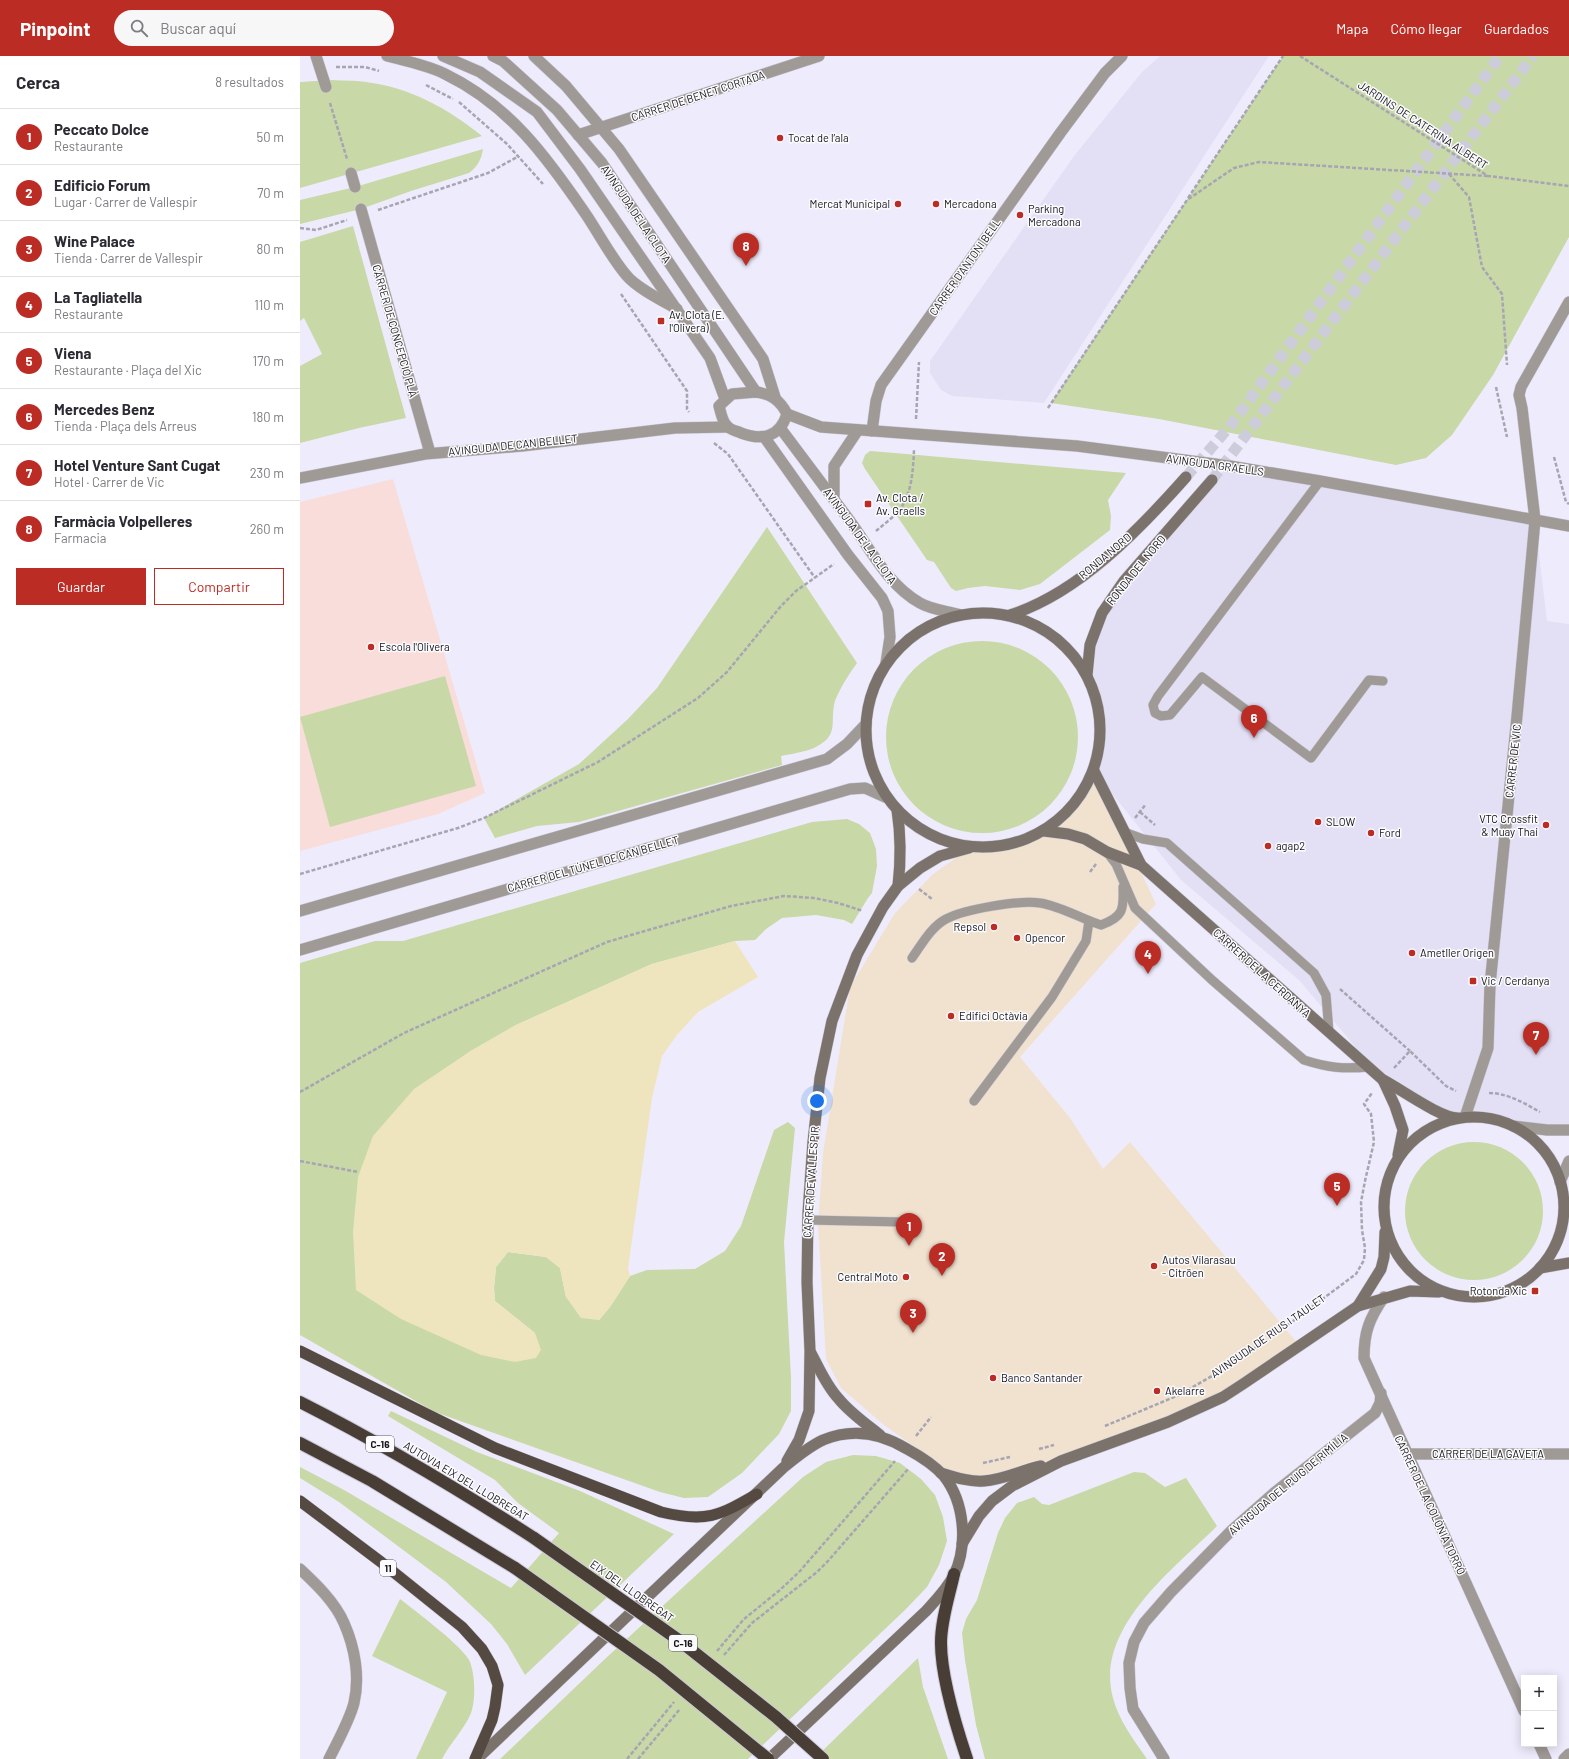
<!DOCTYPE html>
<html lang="es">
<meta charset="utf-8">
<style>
body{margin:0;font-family:Barlow,sans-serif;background:#f7f7f7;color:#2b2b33}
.controls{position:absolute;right:12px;bottom:12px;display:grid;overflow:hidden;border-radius:0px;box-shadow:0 2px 10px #0003}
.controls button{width:36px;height:36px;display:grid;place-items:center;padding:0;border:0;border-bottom:1px solid #e1e1e2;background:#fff;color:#2b2b33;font:20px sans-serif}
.you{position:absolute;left:517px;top:1045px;width:14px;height:14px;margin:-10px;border:3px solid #fff;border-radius:50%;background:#1a73e8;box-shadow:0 0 0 6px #1a73e833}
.badge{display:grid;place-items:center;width:26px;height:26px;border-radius:50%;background:#bb2c25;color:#fff;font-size:13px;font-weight:700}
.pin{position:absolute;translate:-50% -33px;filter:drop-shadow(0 1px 2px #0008)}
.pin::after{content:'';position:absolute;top:21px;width:14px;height:12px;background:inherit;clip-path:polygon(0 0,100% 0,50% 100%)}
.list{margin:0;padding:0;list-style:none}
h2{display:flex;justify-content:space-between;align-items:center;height:52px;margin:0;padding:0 16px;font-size:17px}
h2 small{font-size:13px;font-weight:400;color:#7c7c81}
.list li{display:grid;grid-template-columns:26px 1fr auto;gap:12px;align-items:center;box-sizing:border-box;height:56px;padding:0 16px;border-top:1px solid #e1e1e2}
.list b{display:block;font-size:15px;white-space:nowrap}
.list p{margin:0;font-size:13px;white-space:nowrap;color:#7c7c81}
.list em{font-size:13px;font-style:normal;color:#7c7c81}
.actions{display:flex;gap:8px;padding:12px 16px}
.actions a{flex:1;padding:9px 0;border:1px solid #bb2c25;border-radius:0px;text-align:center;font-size:14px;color:#bb2c25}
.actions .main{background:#bb2c25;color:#fff}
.icon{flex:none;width:22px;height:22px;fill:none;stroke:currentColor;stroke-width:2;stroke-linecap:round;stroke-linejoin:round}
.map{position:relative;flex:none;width:1269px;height:1703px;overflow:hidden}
header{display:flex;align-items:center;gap:24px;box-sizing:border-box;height:56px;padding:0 20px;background:#bb2c25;color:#fff}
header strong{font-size:19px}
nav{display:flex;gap:22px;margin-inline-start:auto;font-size:14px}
.search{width:280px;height:36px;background:#f7f7f7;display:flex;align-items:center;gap:10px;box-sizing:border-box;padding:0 14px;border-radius:22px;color:#7c7c81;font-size:15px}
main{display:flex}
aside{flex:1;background:#fff}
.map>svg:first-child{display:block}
.commercial{fill:#f1e2cf}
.built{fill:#e3e0f6}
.education{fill:#f8ddda}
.green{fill:#c8d8a7}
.sand{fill:#eee5bf}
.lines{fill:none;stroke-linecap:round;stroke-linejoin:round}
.secondary-tunnel{stroke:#cdccda;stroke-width:11;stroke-dasharray:11 5.5;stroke-linecap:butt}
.service-casing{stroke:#cbc9d8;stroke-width:10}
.pedestrian-casing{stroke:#cbc9d8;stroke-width:12}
.minor-casing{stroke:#cbc9d8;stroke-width:12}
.tertiary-casing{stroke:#cbc9d8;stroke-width:12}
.secondary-casing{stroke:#cbc9d8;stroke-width:12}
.trunk-casing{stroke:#cbc9d8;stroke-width:12}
.motorway-casing{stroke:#cbc9d8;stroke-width:14}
.path{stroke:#a6a5b1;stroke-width:2.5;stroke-dasharray:4 2;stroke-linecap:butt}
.service{stroke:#a09a96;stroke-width:9}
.pedestrian{stroke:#a09a96;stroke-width:11}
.minor{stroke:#a09a96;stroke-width:11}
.tertiary{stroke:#a09a96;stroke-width:11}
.secondary{stroke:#7a726b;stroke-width:11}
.trunk{stroke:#544a42;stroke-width:11}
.motorway{stroke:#493e35;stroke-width:12}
.motorway-bridge-casing{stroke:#cbc9d8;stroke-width:14;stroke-linecap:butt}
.motorway-bridge{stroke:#493e35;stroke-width:12}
.poi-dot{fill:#bb2c25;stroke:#fbfbfe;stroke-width:1.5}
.labels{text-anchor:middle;stroke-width:3;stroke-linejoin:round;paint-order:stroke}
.shield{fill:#fbfbfe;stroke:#59595e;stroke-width:1}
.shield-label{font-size:10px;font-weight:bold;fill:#141419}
.street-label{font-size:11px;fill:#141419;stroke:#fbfbfe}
.poi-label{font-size:11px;fill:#141419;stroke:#fbfbfe;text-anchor:start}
</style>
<header>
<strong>Pinpoint</strong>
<div class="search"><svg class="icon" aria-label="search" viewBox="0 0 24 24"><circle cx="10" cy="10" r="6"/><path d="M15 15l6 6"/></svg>Buscar aquí</div>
<nav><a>Mapa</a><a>Cómo llegar</a><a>Guardados</a></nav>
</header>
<main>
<aside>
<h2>Cerca<small>8 resultados</small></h2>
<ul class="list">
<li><span class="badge">1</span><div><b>Peccato Dolce</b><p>Restaurante</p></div><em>50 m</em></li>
<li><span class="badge">2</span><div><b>Edificio Forum</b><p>Lugar · Carrer de Vallespir</p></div><em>70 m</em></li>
<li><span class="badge">3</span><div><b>Wine Palace</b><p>Tienda · Carrer de Vallespir</p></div><em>80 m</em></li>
<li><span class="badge">4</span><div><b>La Tagliatella</b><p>Restaurante</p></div><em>110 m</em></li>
<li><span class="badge">5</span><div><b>Viena</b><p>Restaurante · Plaça del Xic</p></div><em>170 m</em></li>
<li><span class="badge">6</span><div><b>Mercedes Benz</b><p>Tienda · Plaça dels Arreus</p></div><em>180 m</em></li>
<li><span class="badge">7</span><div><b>Hotel Venture Sant Cugat</b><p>Hotel · Carrer de Vic</p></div><em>230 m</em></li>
<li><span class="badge">8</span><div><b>Farmàcia Volpelleres</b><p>Farmacia</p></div><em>260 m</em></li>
</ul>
<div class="actions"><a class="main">Guardar</a><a>Compartir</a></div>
</aside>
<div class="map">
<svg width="1269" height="1703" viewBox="0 0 1269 1703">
<rect width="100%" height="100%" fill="#eeecfc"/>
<polygon class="commercial" points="794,715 856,848 720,1001 770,1062 803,1113 830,1086 999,1289 943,1328 761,1405 696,1424 659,1422 584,1369 541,1332 526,1303 518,1168 523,1097 550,931 595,857 632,819 671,791 692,791 715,788 744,775"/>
<g class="built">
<polygon points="860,0 969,0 744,347 652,340 641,334 630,317 630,305 774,100 842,16"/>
<polygon points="930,410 1235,464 1247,565 1269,568 1269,1074 1231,1072 1152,1062 1083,1024 1000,925 881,824 794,715 800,688 801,666 797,644 787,619 802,557 912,424"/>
</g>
<polygon class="education" points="93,423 185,737 138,758 0,795 0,446"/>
<g class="green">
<polygon points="983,0 1269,0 1269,181 1193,319 1152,379 1126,402 1096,409 859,363 751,347"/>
<path d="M32 24C43 25 55 24 66 26 109 31 149 53 182 80L0 132V26Z"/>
<path d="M183 93C181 104 178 110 169 117L111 135 61 153 0 168V144L55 131Z"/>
<polygon points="53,170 106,362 59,372 0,387 0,310 22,298 4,262 0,265 0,186"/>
<polygon points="570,395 583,396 826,417 808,444 811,460 810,474 740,528 720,534 685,530 668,532 656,535 651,532 634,506 627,504 565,413 562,407 565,399"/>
<path d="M467 471 557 607C549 618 540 632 535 645 529 666 541 679 514 692 504 696 491 698 481 700L482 709 279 766 237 770 195 782 184 762 279 708 328 663 357 632Z"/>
<circle cx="682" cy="681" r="96"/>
<polygon points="145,620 176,730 30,771 0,661"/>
<polygon points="547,763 559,768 570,777 576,793 577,810 572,837 568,842 552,868 544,864 516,859 482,862 466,873 455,884 435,885 352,908 216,969 169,996 53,1176 235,1277 195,1245 194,1232 196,1211 208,1196 246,1201 260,1212 266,1241 299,1264 310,1251 330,1220 347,1214 395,1213 425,1195 441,1170 474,1074 488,1066 495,1072 484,1186 491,1322 491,1355 479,1378 442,1417 408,1441 384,1442 360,1436 135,1356 0,1279 0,907 75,885 103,885 512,766"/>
<circle cx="1174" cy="1155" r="69"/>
<polygon points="91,1355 177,1396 280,1435 374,1478 225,1619 207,1588 191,1568 146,1526 39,1446 0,1422 0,1411 44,1434 211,1532 259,1477 218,1447 195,1424 88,1360"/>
<polygon points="553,1399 576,1400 600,1407 621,1423 635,1439 643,1461 647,1485 639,1509 627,1531 605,1554 448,1703 200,1703 306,1602 503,1421 526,1406"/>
<path d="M834 1416 845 1417 865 1431 886 1422 917 1470C874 1513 794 1572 813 1642 819 1665 834 1684 847 1703H685L676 1669 665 1604 662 1577 666 1563 677 1544 698 1477 705 1462 717 1447 734 1441 742 1448 749 1449Z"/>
<path d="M100 1543C114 1554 165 1592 170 1606 175 1619 176 1644 171 1657 164 1674 150 1687 142 1703H116L147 1636 72 1600Z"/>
<polygon points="618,1602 623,1631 648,1703 514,1703"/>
</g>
<polygon class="sand" points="435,885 458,921 398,956 377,979 362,1000 352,1042 328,1213 330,1220 310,1251 299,1264 281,1262 266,1241 260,1212 246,1201 208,1196 196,1211 194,1232 195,1245 235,1277 241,1294 236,1302 215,1306 181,1299 101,1263 56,1234 53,1176 58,1121 73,1080 114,1033 169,996 216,969 352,908"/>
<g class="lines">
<g class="secondary-tunnel">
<polyline points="886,421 931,369 1200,0"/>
<polyline points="912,424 1233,0"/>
</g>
<defs>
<g id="service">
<polyline points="1020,425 858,640 853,649 855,657 861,660 870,659 902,621 1011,702 1069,624 1083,625"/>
<polyline points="824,776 843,783 867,787 1014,917 1026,939 1029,976"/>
<path d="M807 796 816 808 835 852 912 924 1004 1004C1029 1012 1043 1013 1069 1011"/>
<path d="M612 902C622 888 631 871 646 863 665 853 719 844 740 847 761 850 781 863 801 869 823 861 824 854 823 831"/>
<polyline points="674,1045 752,941 786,885 789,865"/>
<polyline points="508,1164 602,1166"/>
</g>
<g id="pedestrian">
<polyline points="16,0 26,31"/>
<polyline points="278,79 519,0"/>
<polyline points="51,117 55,131"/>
<polyline points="61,153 130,397"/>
</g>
<g id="minor">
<path d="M87 0C106 5 127 9 145 18 209 49 246 100 285 157 298 176 312 203 327 220 337 232 363 245 377 253"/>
<polyline points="234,0 266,30 319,93 463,303 475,341"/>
<polyline points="572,375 576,345 581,329 761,76 805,17 822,0"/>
<polyline points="0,422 125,398 222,390 375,372 428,371"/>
<polyline points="1165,1061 1188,992 1190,929 1217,660 1235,464 1222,352 1219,339 1221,331 1269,246"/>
<path d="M1084 1241C1069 1263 1064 1276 1064 1302L1224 1655"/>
<polyline points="1107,1398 1269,1398"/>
<path d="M0 1513C16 1528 35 1546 44 1567 55 1592 60 1621 54 1647 50 1663 37 1687 29 1703"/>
<polyline points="1239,1688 1246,1703"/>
<polyline points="864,1703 833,1653 830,1632 829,1607 834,1586 844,1567 871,1536 931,1475 974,1437 1075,1357 1080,1347 1081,1337"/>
<polyline points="1264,1703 1269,1698"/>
</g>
<g id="tertiary">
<polyline points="143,0 180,16 237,56 280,113 410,302 425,343"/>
<polyline points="193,0 203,5 257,54 302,107 456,336"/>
<path d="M456 336C471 338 480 344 487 358 480 381 462 385 441 377 437 375 430 374 427 370 422 365 421 357 419 350L432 338Z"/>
<polyline points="487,358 521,371 777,390 930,410 1020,425 1269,470"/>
<path d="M481 373C504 404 527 434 550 465 571 494 588 529 620 547 632 554 648 555 661 559"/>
<polyline points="465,382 548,499 582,542 588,555 590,581 586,607"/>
<polyline points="534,444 534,410 558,374"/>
<polyline points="0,855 527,703 547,688 566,668"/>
<polyline points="0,894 550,733 565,732 585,741"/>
<polyline points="1213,1070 1247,1074 1269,1074"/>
<polyline points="1260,1126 1269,1105"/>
</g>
<g id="secondary">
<circle cx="683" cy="674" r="117"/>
<path d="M710 559C779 537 839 474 886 421"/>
<polyline points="787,619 790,589 802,557 824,525 912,424"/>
<polyline points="794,715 841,809"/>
<path d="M597 754C601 780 601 804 598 830"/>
<path d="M744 775 768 778 785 783 807 796 841 809 1083 1024C1101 1033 1140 1062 1158 1062"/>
<polyline points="1083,1024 1095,1050 1103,1074 1098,1099"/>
<circle cx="1174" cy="1151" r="90"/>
<polyline points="1240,1212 1269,1207"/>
<polyline points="1058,1250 1081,1213 1084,1201 1085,1176"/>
<path d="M511 1297C519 1312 526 1329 538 1342 550 1357 565 1367 580 1379"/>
<polyline points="487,1405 499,1384 509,1355 510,1295 507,1226 508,1157 513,1086 520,1022 532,965 557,899 583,851 598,830 620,812 640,800 669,792"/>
<path d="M641 1417C654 1421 669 1426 684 1425 703 1424 722 1414 741 1410"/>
<polyline points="662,1488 679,1460 692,1445 712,1430 761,1405 868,1366 923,1341 943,1328 1058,1250 1110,1235 1139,1236"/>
<path d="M177 1703 483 1412C495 1402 508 1391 523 1384 552 1372 581 1377 607 1393 620 1400 634 1409 644 1420 665 1447 668 1489 654 1519 647 1533 636 1544 626 1555L469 1703"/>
</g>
<g id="trunk">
<path d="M0 1295 195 1392 361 1456C406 1467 419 1460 457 1438"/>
<polyline points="0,1445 81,1506 162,1571 182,1593 192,1610 198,1629 195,1651 192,1664 175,1703"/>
</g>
<g id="motorway">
<path d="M0 1346C81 1387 158 1433 234 1482"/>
<polyline points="0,1387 72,1425 215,1512"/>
<path d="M654 1518C649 1541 641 1564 641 1587 641 1621 656 1670 667 1703"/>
</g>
</defs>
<use href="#service" class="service-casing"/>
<use href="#pedestrian" class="pedestrian-casing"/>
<use href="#minor" class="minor-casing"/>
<use href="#tertiary" class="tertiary-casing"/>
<use href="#secondary" class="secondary-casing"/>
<use href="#trunk" class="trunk-casing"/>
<use href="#motorway" class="motorway-casing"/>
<g class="path">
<polyline points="1000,0 1188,120 1269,130"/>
<polyline points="36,11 65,11 79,15"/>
<polyline points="126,29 153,43"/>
<polyline points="159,46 207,88 243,128"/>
<polyline points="30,47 47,103"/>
<polyline points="1149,118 1169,141 1182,211 1202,238 1207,309"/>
<polyline points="888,142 983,0"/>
<polyline points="78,154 188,117 219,100"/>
<polyline points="0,172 16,174 47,164"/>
<polyline points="321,238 387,335 387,353 389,356"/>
<polyline points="1196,331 1207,381"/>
<polyline points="748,352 887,144 934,112 959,106 1188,120"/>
<polyline points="616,363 619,306"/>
<polyline points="414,387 428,398 515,522"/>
<polyline points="1254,401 1266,446 1269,448"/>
<path d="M576 475C583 469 591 463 597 457 612 440 613 415 614 394"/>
<polyline points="840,756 855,769"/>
<polyline points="835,762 846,748"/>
<polyline points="790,816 796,808"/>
<polyline points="0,818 158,772 184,762 298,706 398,642 427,616 481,550 496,535 534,508"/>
<polyline points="619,833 632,843"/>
<polyline points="1040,933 1110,995"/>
<polyline points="1094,1012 1110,995 1146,1030 1156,1035"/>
<polyline points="0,1036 104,977 307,886 431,850 484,840 514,842 538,847 563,855"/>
<path d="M1189 1037C1207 1037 1224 1047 1240 1056"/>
<polyline points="0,1105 58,1116"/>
<polyline points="805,1370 879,1339 924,1313 977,1277 1056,1218 1064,1204 1065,1192 1062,1174 1061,1146 1065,1125 1074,1086 1071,1058 1064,1048 1072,1037"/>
<polyline points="616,1380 631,1361"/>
<polyline points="739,1393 754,1389"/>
<polyline points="683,1407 710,1401"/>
<polyline points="417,1595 444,1563 480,1534 500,1515 595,1405"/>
<polyline points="424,1599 452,1567 517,1516 528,1505 609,1412"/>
<polyline points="327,1703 374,1646"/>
<polyline points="338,1703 380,1653"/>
</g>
<use href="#service" class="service"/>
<use href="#pedestrian" class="pedestrian"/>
<use href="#minor" class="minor"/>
<use href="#tertiary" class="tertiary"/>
<use href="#secondary" class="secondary"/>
<use href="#trunk" class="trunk"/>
<use href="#motorway" class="motorway"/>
<defs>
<g id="motorway-bridge">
<polyline points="234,1482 380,1585 476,1661 523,1703"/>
<polyline points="215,1512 359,1614 468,1703"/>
</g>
</defs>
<use href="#motorway-bridge" class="motorway-bridge-casing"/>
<use href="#motorway-bridge" class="motorway-bridge"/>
</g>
<g class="poi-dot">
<circle cx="480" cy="82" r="4"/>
<circle cx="598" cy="148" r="4"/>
<circle cx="636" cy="148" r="4"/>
<circle cx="720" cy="159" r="4"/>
<rect x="357" y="261" width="8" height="8" rx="2"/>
<rect x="564" y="444" width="8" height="8" rx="2"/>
<circle cx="71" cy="591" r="4"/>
<circle cx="1018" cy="766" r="4"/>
<circle cx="1246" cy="769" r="4"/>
<circle cx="1071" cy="777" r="4"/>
<circle cx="968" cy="790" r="4"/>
<circle cx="694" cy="871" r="4"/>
<circle cx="717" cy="882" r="4"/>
<circle cx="1112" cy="897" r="4"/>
<rect x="1169" y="921" width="8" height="8" rx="2"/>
<circle cx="651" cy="960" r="4"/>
<circle cx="854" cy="1210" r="4"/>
<circle cx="606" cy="1221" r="4"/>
<rect x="1231" y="1231" width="8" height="8" rx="2"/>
<circle cx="693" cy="1322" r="4"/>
<circle cx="857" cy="1335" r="4"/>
</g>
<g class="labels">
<g class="shield">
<rect x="66" y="1380" width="28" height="16" rx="3"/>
<rect x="80" y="1504" width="16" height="16" rx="3"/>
<rect x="369" y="1579" width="28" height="16" rx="3"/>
</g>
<g class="shield-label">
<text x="80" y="1392">C-16</text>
<text x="88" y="1516">11</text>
<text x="383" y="1591">C-16</text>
</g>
<g class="street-label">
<text transform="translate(398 40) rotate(-18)" y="4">CARRER DE BENET CORTADA</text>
<text transform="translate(1123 69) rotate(33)" y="4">JARDINS DE CATERINA ALBERT</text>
<text transform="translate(336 158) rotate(56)" y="4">AVINGUDA DE LA CLOTA</text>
<text transform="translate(665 211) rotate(-55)" y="4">CARRER D'ANTONI BELL</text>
<text transform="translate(95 275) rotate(74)" y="4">CARRER DE CONCEPCIÓ PLÀ</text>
<text transform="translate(213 389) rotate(-6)" y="4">AVINGUDA DE CAN BELLET</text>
<text transform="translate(915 409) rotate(8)" y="4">AVINGUDA GRAELLS</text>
<text transform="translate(560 480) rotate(54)" y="4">AVINGUDA DE LA CLOTA</text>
<text transform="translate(805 500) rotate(-40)" y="4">RONDA NORD</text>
<text transform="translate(836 514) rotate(-51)" y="4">RONDA DEL NORD</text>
<text transform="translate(1213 705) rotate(-84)" y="4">CARRER DE VIC</text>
<text transform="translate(293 808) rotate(-16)" y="4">CARRER DEL TÚNEL DE CAN BELLET</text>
<text transform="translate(962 917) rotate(42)" y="4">CARRER DE LA CERDANYA</text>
<text transform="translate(511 1126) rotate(-86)" y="4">CARRER DE VALLESPIR</text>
<text transform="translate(968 1280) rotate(-35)" y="4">AVINGUDA DE RIUS I TAULET</text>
<text x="1188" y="1402">CARRER DE LA GAVETA</text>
<text transform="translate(166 1425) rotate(31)" y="4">AUTOVIA EIX DEL LLOBREGAT</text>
<text transform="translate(988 1428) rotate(-40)" y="4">AVINGUDA DEL PUIG DE RIMÍLIA</text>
<text transform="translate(1130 1449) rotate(65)" y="4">CARRER DE LA COLÒNIA TORRÓ</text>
<text transform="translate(332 1535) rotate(35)" y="4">EIX DEL LLOBREGAT</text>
</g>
<g class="poi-label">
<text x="488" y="86">Tocat de l’ala</text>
<text x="590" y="152" text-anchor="end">Mercat Municipal</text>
<text x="644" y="152">Mercadona</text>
<text x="728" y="157">Parking<tspan x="728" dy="13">Mercadona</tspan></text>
<text x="369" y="263">Av. Clota (E.<tspan x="369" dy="13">l'Olivera)</tspan></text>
<text x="576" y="446">Av. Clota /<tspan x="576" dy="13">Av. Graells</tspan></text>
<text x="79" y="595">Escola l'Olivera</text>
<text x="1238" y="767" text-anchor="end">VTC Crossfit<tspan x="1238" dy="13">&amp; Muay Thai</tspan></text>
<text x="1026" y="770">SLOW</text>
<text x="1079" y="781">Ford</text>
<text x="976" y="794">agap2</text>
<text x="686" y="875" text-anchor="end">Repsol</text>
<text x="725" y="886">Opencor</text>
<text x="1120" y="901">Ametller Origen</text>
<text x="1181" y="929">Vic / Cerdanya</text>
<text x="659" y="964">Edifici Octàvia</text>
<text x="862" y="1208">Autos Vilarasau<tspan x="862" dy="13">- Citröen</tspan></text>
<text x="598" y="1225" text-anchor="end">Central Moto</text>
<text x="1227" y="1239" text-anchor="end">Rotonda Xic</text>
<text x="701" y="1326">Banco Santander</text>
<text x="865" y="1339">Akelarre</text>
</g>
</g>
</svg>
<div class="controls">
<button>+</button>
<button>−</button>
</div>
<div class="you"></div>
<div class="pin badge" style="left:609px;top:1190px">1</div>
<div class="pin badge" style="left:642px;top:1220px">2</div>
<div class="pin badge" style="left:613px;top:1277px">3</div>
<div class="pin badge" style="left:848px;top:918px">4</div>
<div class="pin badge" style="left:1037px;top:1150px">5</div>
<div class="pin badge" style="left:954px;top:682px">6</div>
<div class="pin badge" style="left:1236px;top:999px">7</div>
<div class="pin badge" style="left:446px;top:210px">8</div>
</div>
</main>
